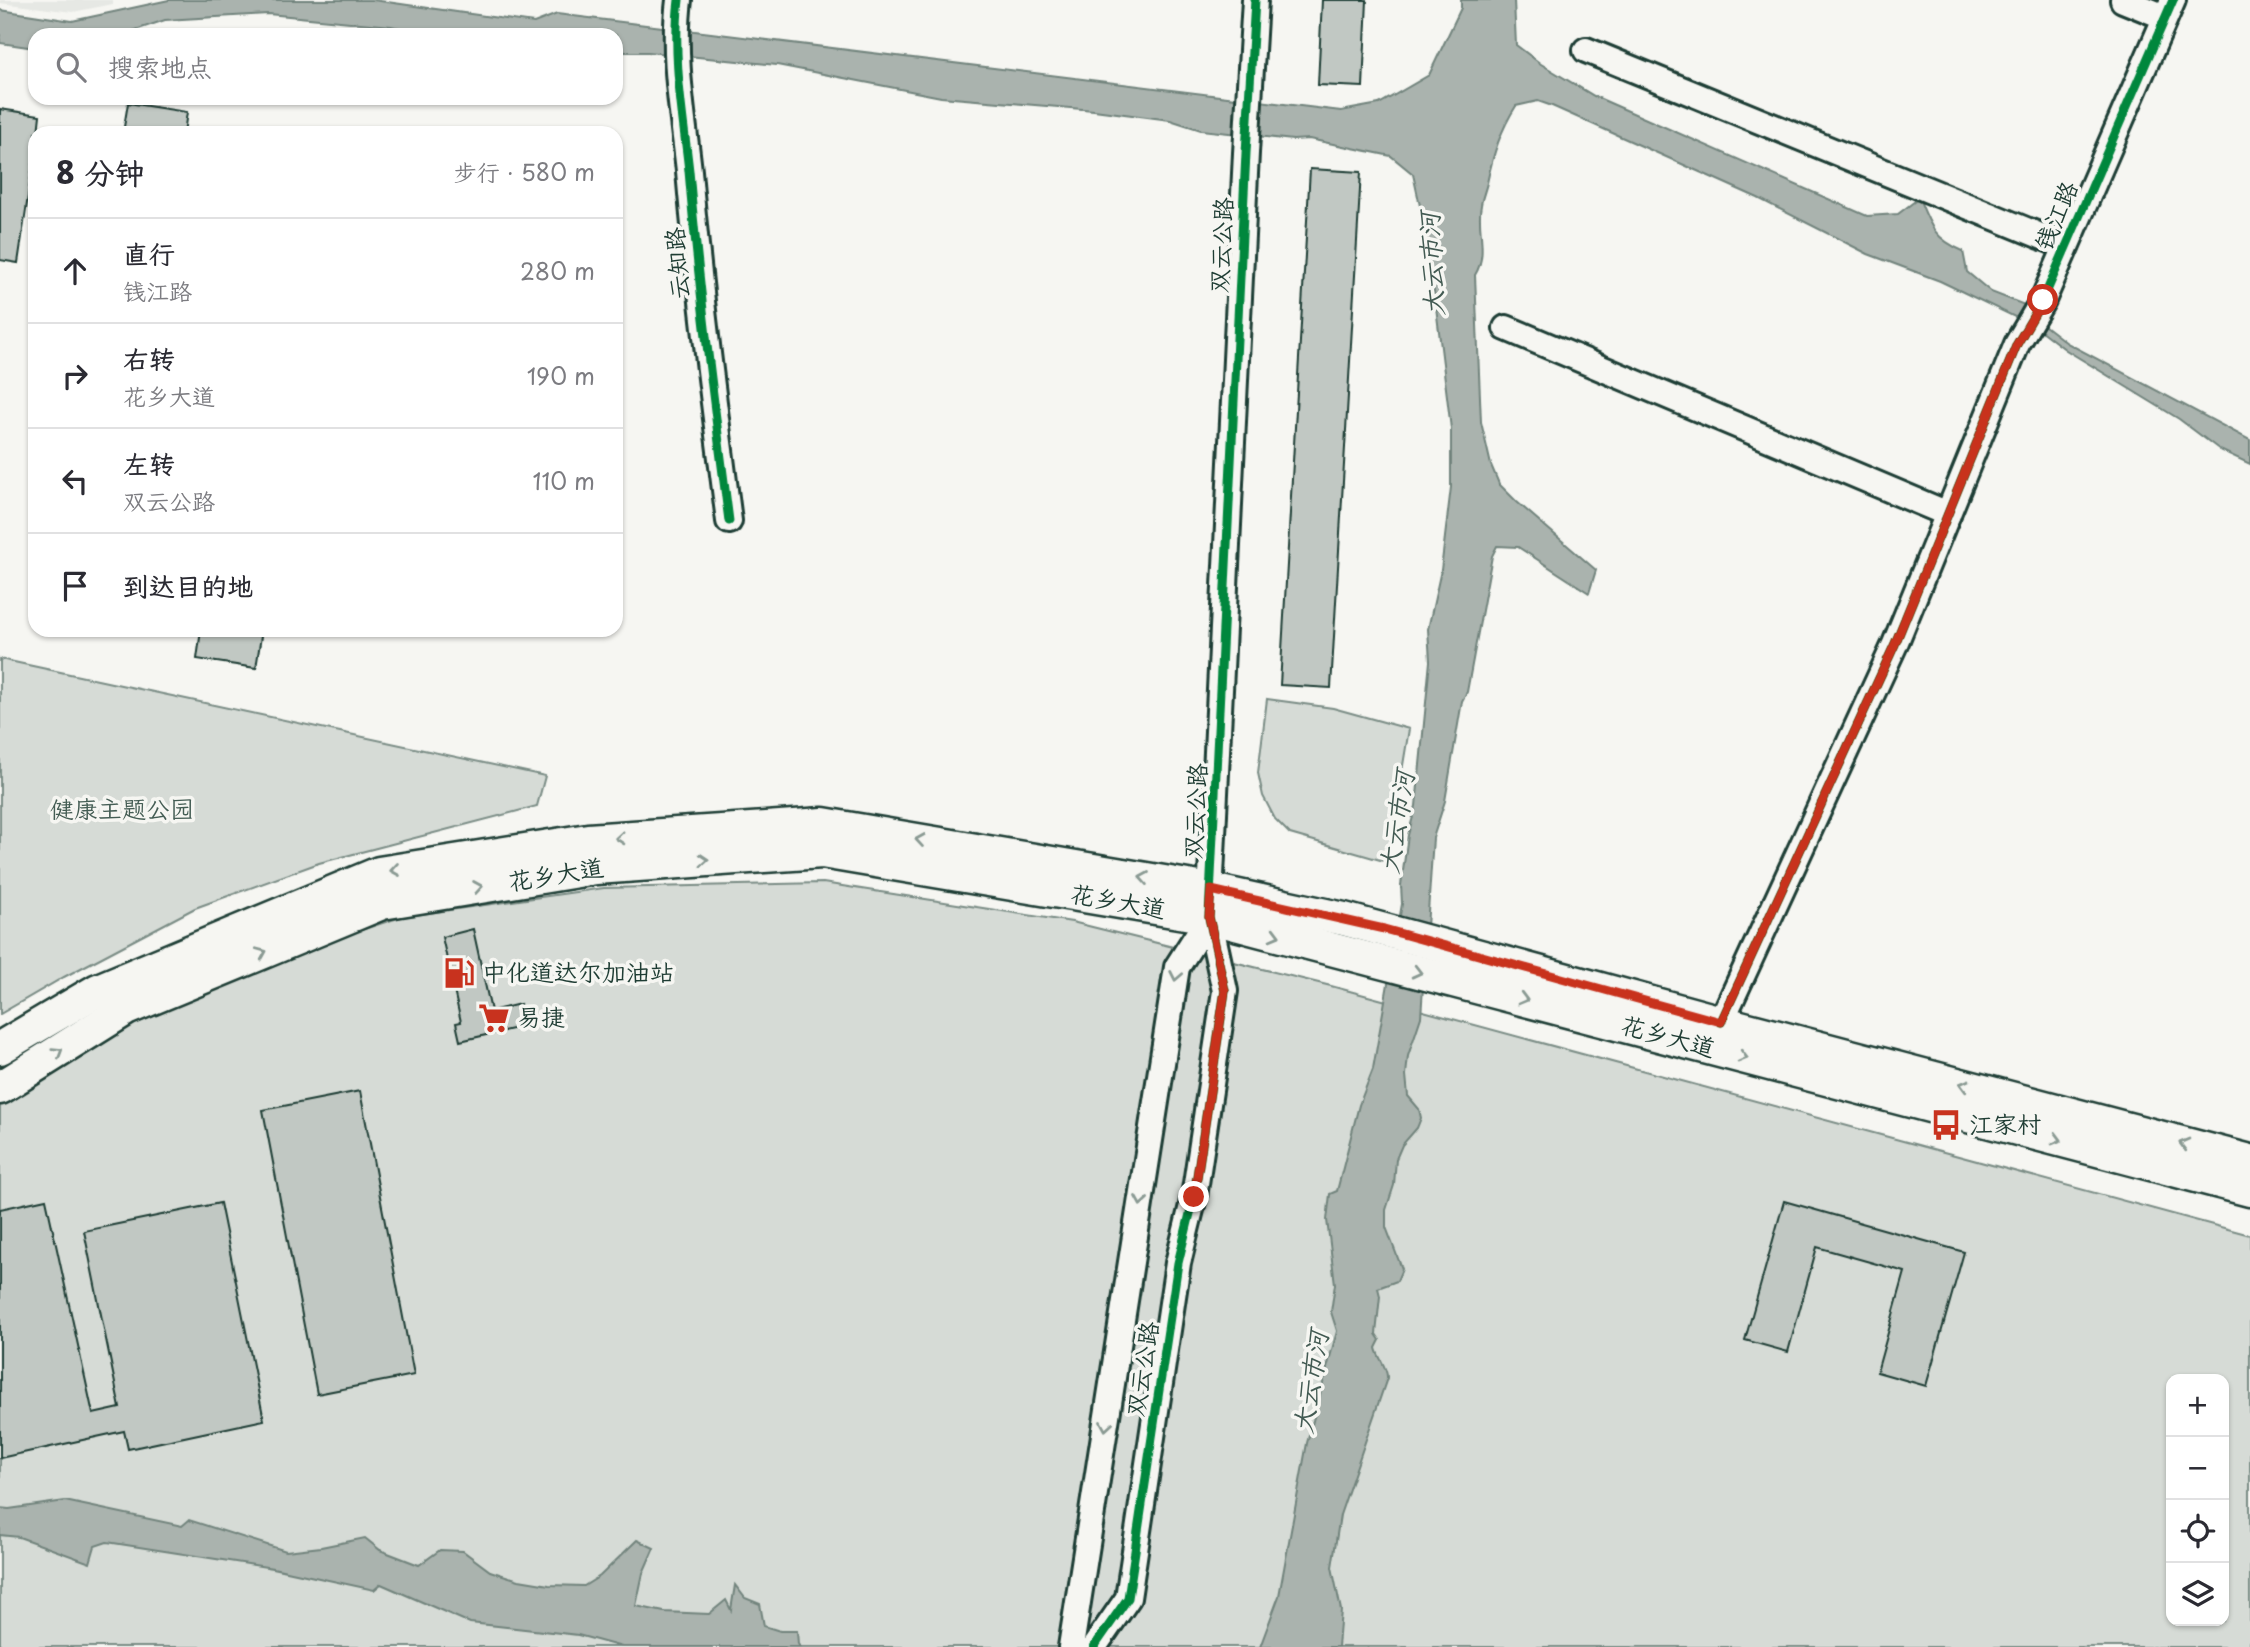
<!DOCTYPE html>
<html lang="zh">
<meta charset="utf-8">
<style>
body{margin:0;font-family:"Playpen Sans","LXGW WenKai TC",sans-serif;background:#f2f2f3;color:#2b2b33}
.controls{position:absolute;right:21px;bottom:21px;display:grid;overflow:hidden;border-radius:14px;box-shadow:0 2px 5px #0004}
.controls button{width:63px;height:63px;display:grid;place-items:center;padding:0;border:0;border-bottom:2px solid #e1e1e2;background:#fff;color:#2b2b33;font:35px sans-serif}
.stop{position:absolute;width:21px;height:21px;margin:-16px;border:5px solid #c8321e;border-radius:50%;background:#fff}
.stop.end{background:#c8321e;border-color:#fff;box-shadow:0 2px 7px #0008}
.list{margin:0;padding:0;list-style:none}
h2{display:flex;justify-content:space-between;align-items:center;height:91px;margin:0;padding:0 28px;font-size:30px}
h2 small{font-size:23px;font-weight:400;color:#7c7c81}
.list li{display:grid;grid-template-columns:46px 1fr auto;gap:21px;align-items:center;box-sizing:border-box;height:105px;padding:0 28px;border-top:2px solid #e1e1e2}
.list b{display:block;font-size:26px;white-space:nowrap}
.list p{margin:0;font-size:23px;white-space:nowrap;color:#7c7c81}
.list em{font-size:23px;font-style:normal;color:#7c7c81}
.icon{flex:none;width:38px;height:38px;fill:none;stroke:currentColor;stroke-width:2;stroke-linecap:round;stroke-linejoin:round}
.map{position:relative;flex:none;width:2250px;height:1647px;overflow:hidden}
.search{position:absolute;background:#fff;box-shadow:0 2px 5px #0004;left:28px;top:28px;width:595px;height:77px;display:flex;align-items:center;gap:18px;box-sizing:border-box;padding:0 24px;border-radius:21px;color:#7c7c81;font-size:26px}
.panel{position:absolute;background:#fff;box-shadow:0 2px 5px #0004;left:28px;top:126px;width:595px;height:511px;border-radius:21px}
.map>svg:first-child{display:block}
.built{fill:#e6e8e4}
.green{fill:#d6dbd6;stroke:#7a8c85;stroke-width:2;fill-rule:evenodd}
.water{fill:#aab3ae;stroke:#72847d;stroke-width:2}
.building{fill:#c1c8c3;stroke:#1f3d34;stroke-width:2}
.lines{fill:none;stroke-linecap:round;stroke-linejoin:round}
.minor-casing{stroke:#1f3d34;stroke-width:30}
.major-casing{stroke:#1f3d34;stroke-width:37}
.minor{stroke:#f6f6f2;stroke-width:24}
.major{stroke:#f6f6f2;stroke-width:32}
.cycleway-casing{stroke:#f6f6f2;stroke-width:13}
.cycleway{stroke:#00873e;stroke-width:9}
.oneway{stroke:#8a9a93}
.route{stroke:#c8321e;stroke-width:9}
.labels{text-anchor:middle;stroke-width:7;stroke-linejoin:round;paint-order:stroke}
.street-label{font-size:24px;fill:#1f3d34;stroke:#f6f6f2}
.park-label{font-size:24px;fill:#445d54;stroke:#f6f6f2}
.poi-label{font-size:24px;fill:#1f3d34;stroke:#f6f6f2;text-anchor:start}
.water-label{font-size:26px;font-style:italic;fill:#425a52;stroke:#f6f6f2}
</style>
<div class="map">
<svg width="2250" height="1647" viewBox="0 0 2250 1647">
<rect width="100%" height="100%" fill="#f6f6f2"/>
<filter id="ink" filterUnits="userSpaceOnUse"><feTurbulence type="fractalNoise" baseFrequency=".0143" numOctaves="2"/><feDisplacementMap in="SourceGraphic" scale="14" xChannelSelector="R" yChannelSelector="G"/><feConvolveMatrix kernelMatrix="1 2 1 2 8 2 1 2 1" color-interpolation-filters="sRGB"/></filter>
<g filter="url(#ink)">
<polygon class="built" points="0,0 113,0 113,4 73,12 0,3"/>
<g class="green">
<polygon points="0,659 545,776 537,806 319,863 195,908 64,977 0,1014"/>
<polygon points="1267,699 1333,708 1409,729 1387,862 1290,834 1275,819 1263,796 1258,773"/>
<path d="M823 883 1072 922 1331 986 2250 1235V1647H0V1098L128 1019 309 947 401 917 604 888ZM2171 1379H2224V1621H2171Z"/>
</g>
<g class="water">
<path d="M169 0H373L534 23 557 14 1341 111 1379 104 1429 75 1461 8V0H1514L1516 45 1541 64 1594 96 1867 216 1898 214 1919 198C1930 225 1934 239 1963 251L1967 272 1991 292 2040 311 2045 326 2067 343 2250 440V464L2220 450 2179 419 2066 350 2036 327 1940 281 1868 254 1758 198 1552 106 1538 101 1516 106C1500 131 1493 155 1487 183 1485 191 1482 198 1481 205 1476 228 1489 252 1475 275L1481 422 1491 465 1499 484 1517 502 1596 570 1589 593 1518 547 1497 546 1492 556 1467 692 1462 701 1445 801 1433 838 1421 1017 1408 1056 1406 1075 1408 1096 1419 1109 1421 1118 1417 1128 1402 1145 1396 1159 1394 1185 1386 1210V1227L1402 1269 1397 1281 1378 1288 1380 1296 1376 1334 1380 1340 1376 1348C1378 1358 1388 1368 1387 1378L1340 1515 1332 1567 1341 1610 1338 1647H1260L1279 1596 1307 1443 1337 1331 1331 1312 1335 1284 1327 1220 1330 1194 1337 1191 1359 1105 1373 1069 1402 904 1401 885 1408 835 1416 806 1430 661 1428 629 1441 570 1451 487V429L1435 299 1426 233 1413 174 1391 156 1309 139 1293 140 1201 130 1170 120 1094 110 941 97 777 65 648 52H616V35H429L391 26 268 14 165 20 121 35H35V48L0 43V10L72 21Z"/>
<polygon points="65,1501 182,1526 189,1520 286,1551 321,1547 365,1538 380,1550 419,1565 440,1550 463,1551 490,1571 519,1580 549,1585 584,1586 600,1576 637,1540 654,1548 643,1573 636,1606 664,1612 709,1614 726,1600 731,1610 735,1585 745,1598 760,1604 764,1626 780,1631 797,1631 798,1644 800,1647 622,1647 578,1635 470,1623 381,1584 374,1590 273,1568 107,1542 95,1546 90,1563 19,1537 0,1535 0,1508 9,1509"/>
</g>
<g class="building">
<polygon points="1322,0 1367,0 1363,87 1318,85"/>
<polygon points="128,103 187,112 184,133 123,133"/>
<polygon points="0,109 40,115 38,133 35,133 35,150 18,263 0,260"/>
<polygon points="1310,169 1361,172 1331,688 1280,685"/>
<polygon points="201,630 262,630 256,668 197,659"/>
<polygon points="473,929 491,1011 520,1004 525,1026 460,1041 456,1023 461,1022 442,937"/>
<polygon points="360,1091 414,1375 317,1394 263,1110"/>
<polygon points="46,1199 93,1414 120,1408 84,1231 220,1203 264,1420 128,1449 124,1431 0,1458 0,1209"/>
<polygon points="1784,1201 1964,1252 1926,1386 1877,1372 1905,1272 1817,1247 1788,1352 1745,1340"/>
</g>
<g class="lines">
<defs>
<g id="minor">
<path d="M679 0C672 56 683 115 689 171 699 288 714 404 729 521"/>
<polyline points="2123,0 2165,17"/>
<polyline points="1586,50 2065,246"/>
<polyline points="1506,328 1948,514"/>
<polyline points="1721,1022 1895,644 2017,344 2043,300 2173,0"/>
<polyline points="1071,1647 1177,967 1209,917"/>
<polyline points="1094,1647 1128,1598 1178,1263 1194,1197 1225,991 1209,917 1246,153 1255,0"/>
</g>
<g id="major">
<polyline points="0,1048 98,990 379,873 588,840 823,824 1211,890 1344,919 1721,1022 2250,1161"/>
<polyline points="0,1088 126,1009 382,903 596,868 822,852 1209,917 2250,1190"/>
</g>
</defs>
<use href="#minor" class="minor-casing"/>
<use href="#major" class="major-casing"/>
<use href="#minor" class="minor"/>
<use href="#major" class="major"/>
<defs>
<g id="cycleway">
<path d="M679 0C672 56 683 115 689 171 699 288 714 404 729 521"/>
<polyline points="1721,1022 1895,644 2017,344 2043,300 2173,0"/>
<polyline points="1094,1647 1128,1598 1178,1263 1194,1197 1225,991 1209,917 1246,153 1255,0"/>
</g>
</defs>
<use href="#cycleway" class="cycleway-casing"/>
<use href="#cycleway" class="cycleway"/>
</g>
<defs><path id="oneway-chevron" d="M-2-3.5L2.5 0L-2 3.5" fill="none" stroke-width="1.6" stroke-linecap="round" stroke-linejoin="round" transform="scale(1.75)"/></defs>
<g class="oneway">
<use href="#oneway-chevron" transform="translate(620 838) rotate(176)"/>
<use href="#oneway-chevron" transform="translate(920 840) rotate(-171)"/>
<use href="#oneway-chevron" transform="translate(704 860) rotate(-4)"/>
<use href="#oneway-chevron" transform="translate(395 870) rotate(171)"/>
<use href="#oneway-chevron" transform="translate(1144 878) rotate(-170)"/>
<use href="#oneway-chevron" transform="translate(478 887) rotate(-9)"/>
<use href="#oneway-chevron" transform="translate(1275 935) rotate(15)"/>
<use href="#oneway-chevron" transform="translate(262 953) rotate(-23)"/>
<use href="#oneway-chevron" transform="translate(1417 972) rotate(14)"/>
<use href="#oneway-chevron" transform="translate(1176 976) rotate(101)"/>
<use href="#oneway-chevron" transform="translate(1523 999) rotate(15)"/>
<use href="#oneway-chevron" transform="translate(58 1052) rotate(-32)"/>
<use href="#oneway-chevron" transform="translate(1743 1057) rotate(15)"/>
<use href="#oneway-chevron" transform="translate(1964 1085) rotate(-165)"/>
<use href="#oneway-chevron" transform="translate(2057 1139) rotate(15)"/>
<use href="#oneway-chevron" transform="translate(2184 1144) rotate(-165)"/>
<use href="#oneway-chevron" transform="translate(1141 1201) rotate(99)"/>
<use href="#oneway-chevron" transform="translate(1106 1426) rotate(99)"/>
</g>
</g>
<g class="lines" filter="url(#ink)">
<polyline class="route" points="1194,1197 1225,991 1209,917 1211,890 1384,929 1721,1022 1895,644 2017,344 2043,300"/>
</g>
<defs>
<symbol id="fuel-bare" viewBox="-9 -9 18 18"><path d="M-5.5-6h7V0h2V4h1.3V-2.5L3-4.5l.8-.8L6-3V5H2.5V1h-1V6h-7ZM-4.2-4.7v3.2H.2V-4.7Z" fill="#c8321e" stroke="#f6f6f2" stroke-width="2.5" paint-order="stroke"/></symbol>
<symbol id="supermarket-bare" viewBox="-9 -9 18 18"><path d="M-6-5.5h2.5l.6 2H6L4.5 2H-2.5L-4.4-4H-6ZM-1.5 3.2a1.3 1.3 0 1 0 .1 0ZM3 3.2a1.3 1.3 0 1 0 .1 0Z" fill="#c8321e" stroke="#f6f6f2" stroke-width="2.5" paint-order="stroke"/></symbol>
<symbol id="bus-bare" viewBox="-9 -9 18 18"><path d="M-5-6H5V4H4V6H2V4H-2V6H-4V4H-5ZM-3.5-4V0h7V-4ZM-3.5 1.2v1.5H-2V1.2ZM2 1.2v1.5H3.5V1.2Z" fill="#c8321e" stroke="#f6f6f2" stroke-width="2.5" paint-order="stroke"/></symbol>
</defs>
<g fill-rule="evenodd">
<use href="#fuel-bare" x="437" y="951" width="44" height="44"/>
<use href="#supermarket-bare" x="472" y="996" width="44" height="44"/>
<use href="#bus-bare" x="1924" y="1103" width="44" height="44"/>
</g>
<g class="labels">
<g class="street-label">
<text transform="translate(2057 216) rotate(-67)" y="8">钱江路</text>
<text transform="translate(1222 245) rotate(-87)" y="8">双云公路</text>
<text transform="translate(678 263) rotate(-95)" y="8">云知路</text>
<text transform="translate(1196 811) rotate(-87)" y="8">双云公路</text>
<text transform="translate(556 875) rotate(-9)" y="8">花乡大道</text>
<text transform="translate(1118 902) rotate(10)" y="8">花乡大道</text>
<text transform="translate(1668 1037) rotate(15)" y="8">花乡大道</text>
<text transform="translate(1143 1369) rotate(-81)" y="8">双云公路</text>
</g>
<g class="park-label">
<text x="122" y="818">健康主题公园</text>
</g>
<g class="poi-label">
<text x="482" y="981">中化道达尔加油站</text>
<text x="517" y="1026">易捷</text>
<text x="1969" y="1133">江家村</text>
</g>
<g class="water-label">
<text transform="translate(1432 264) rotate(-93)" y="9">大云市河</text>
<text transform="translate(1397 822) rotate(-81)" y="9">大云市河</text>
<text transform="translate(1311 1382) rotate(-81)" y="9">大云市河</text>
</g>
</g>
</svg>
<div class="controls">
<button>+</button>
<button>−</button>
<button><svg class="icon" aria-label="locate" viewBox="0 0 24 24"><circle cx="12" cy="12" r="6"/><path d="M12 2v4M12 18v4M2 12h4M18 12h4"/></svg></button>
<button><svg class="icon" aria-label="layers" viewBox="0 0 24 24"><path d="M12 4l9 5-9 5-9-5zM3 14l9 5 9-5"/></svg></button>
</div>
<div class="stop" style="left:2043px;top:300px"></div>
<div class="stop end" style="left:1194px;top:1197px"></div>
<div class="search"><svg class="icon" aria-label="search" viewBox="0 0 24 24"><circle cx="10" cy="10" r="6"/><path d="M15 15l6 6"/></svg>搜索地点</div>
<section class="panel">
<h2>8 分钟<small>步行 · 580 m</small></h2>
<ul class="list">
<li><svg class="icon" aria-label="ahead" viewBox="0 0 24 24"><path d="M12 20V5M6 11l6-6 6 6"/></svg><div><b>直行</b><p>钱江路</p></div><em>280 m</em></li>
<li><svg class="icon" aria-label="right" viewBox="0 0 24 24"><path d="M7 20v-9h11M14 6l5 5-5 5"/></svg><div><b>右转</b><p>花乡大道</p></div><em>190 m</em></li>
<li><svg class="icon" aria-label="left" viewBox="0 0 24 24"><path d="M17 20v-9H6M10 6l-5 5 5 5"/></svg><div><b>左转</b><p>双云公路</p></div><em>110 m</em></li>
<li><svg class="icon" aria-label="arrive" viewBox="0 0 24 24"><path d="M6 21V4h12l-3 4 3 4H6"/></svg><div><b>到达目的地</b></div></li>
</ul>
</section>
</div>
